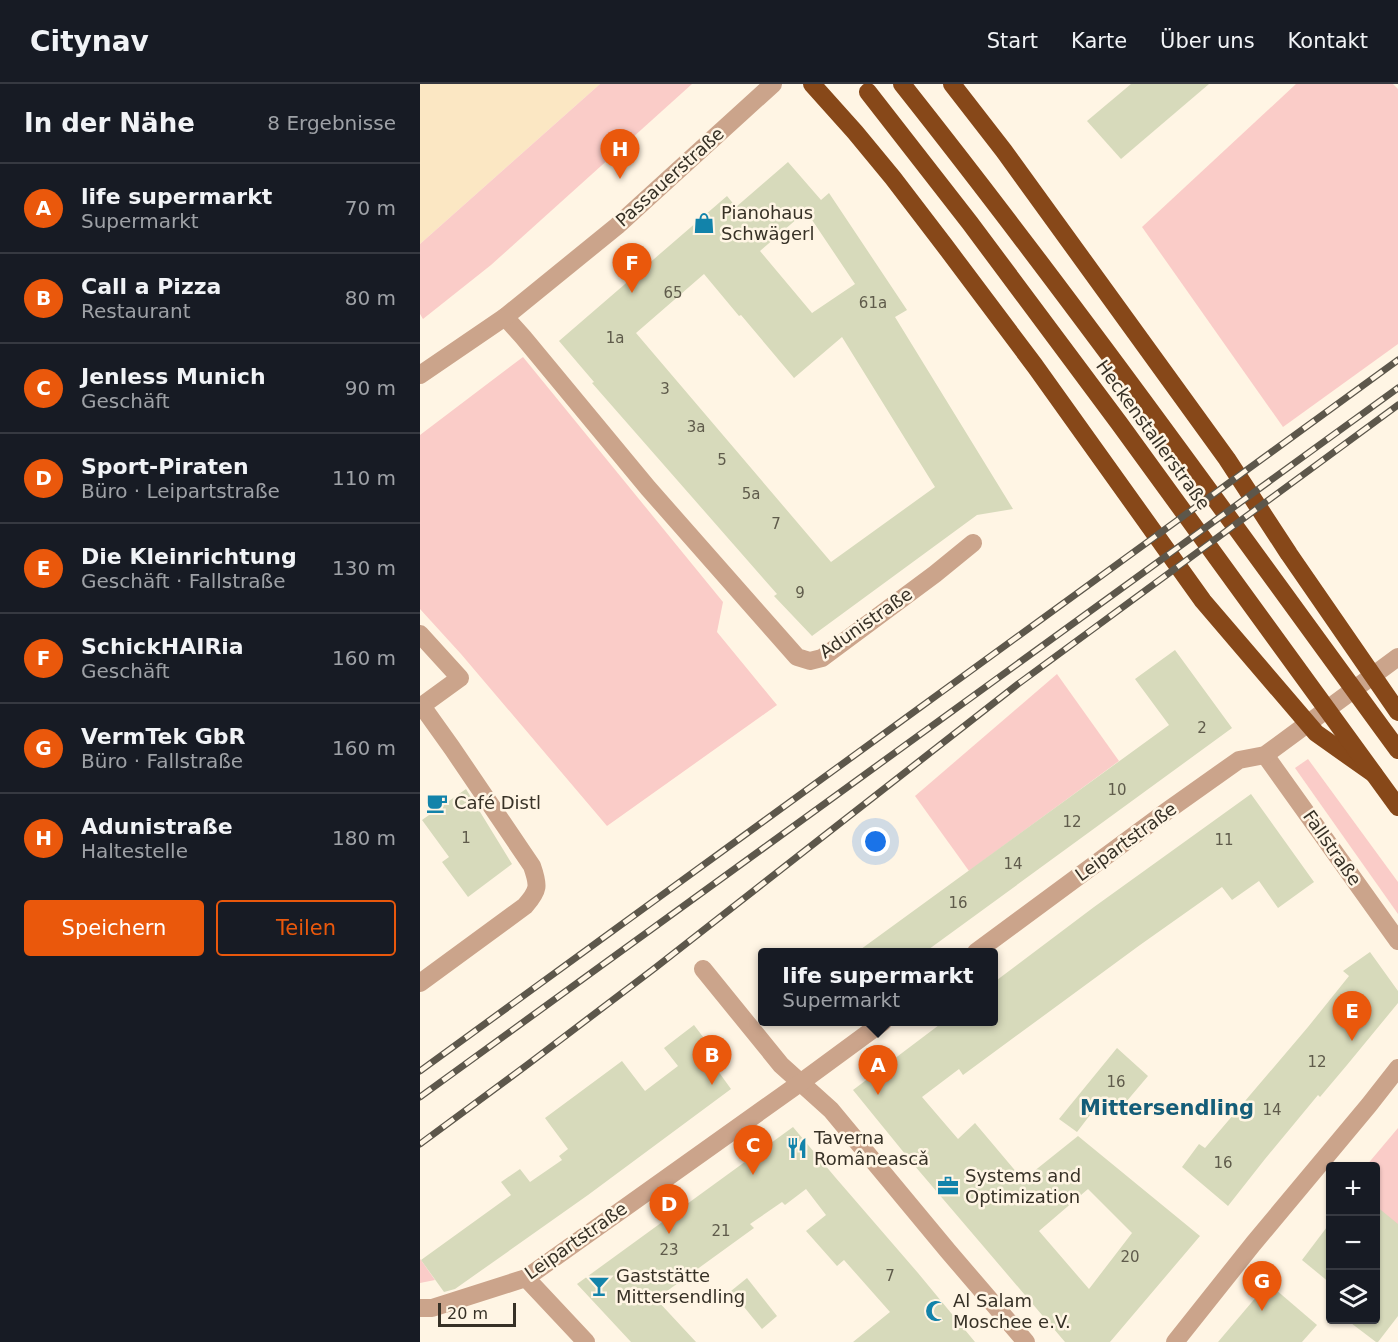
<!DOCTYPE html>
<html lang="de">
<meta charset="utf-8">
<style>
body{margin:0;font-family:"DejaVu Sans",sans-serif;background:#242831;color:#f1f3f6}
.controls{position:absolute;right:18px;bottom:18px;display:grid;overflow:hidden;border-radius:6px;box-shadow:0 2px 4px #0004}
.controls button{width:54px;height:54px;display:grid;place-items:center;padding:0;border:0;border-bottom:2px solid #363941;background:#171b24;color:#f1f3f6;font:30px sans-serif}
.scale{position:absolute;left:18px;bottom:15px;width:78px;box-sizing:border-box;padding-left:6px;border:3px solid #373126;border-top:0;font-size:16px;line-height:21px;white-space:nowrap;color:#373126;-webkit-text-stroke:4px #fff5e4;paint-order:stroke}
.you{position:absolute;left:456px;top:758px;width:21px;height:21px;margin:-15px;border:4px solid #fff;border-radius:50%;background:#1a73e8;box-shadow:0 0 0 9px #1a73e833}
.badge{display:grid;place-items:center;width:39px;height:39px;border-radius:50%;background:#ea580c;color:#fff;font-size:20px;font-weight:700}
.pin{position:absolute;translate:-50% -50px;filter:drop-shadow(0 2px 3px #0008)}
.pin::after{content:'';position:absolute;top:32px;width:21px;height:18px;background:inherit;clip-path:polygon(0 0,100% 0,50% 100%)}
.popup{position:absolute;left:338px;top:864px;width:240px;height:78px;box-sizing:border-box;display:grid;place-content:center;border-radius:6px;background:#171b24;filter:drop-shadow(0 2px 4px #0005);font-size:20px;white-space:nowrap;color:#9ea1a6}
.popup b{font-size:22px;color:#f1f3f6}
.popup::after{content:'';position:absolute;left:50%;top:100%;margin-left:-12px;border:12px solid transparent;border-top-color:#171b24}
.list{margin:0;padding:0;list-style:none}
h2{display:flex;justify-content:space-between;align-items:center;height:78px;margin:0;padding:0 24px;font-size:26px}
h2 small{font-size:20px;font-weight:400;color:#9ea1a6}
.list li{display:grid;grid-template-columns:39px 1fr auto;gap:18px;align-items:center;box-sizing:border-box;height:90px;padding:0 24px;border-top:2px solid #363941}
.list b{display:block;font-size:22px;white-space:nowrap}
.list p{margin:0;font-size:20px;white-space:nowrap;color:#9ea1a6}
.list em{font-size:20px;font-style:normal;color:#9ea1a6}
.actions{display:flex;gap:12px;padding:18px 24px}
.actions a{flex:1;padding:14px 0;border:2px solid #ea580c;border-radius:6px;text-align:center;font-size:21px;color:#ea580c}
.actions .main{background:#ea580c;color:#fff}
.icon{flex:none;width:33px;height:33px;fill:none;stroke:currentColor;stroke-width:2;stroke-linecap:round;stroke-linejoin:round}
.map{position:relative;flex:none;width:978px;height:1258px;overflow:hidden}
header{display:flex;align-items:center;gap:36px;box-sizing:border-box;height:84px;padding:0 30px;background:#171b24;border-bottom:2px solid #363941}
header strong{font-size:28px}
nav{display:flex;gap:33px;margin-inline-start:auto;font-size:21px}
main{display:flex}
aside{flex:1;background:#171b24}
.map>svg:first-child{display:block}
.built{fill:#fbe7c3}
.green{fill:#faccc8}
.building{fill:#d7dabb;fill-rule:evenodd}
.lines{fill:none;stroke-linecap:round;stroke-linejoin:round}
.minor{stroke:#cba48b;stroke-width:18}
.highway{stroke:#874819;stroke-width:18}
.rail-casing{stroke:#5d574b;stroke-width:7}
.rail{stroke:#fff5e4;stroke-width:4.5;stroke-dasharray:14;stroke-linecap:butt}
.labels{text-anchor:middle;stroke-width:5;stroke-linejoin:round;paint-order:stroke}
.number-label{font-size:15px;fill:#5f5b4b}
.street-label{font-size:18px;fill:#373126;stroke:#fff5e4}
.poi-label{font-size:18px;fill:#373126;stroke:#fff5e4;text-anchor:start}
.quarter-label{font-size:21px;font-weight:bold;fill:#155d78;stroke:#fff5e4}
</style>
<header>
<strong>Citynav</strong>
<nav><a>Start</a><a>Karte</a><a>Über uns</a><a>Kontakt</a></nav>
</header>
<main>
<aside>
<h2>In der Nähe<small>8 Ergebnisse</small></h2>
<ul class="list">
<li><span class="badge">A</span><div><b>life supermarkt</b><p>Supermarkt</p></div><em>70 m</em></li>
<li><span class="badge">B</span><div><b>Call a Pizza</b><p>Restaurant</p></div><em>80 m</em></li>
<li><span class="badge">C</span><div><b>Jenless Munich</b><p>Geschäft</p></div><em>90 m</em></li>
<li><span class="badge">D</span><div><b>Sport-Piraten</b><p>Büro · Leipartstraße</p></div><em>110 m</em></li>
<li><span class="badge">E</span><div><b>Die Kleinrichtung</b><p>Geschäft · Fallstraße</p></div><em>130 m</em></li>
<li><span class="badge">F</span><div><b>SchickHAIRia</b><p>Geschäft</p></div><em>160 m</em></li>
<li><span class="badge">G</span><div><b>VermTek GbR</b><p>Büro · Fallstraße</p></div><em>160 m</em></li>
<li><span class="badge">H</span><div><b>Adunistraße</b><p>Haltestelle</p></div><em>180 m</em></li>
</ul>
<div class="actions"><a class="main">Speichern</a><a>Teilen</a></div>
</aside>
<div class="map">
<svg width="978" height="1258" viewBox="0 0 978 1258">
<rect width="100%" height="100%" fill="#fff5e4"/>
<polygon class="built" points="0,0 180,0 0,160"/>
<g class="green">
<polygon points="180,0 272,0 71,181 3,235 0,230 0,160"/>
<polygon points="876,0 973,0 978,5 978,260 863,343 722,143"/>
<polygon points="103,273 303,518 297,548 357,621 187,742 41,570 0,525 0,351"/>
<polygon points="637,590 699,677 549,787 495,712"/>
<polygon points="888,675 978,798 978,830 875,684"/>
<polygon points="978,1044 978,1149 956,1131 956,1082 946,1082"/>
<polygon points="0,1175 1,1176 15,1196 0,1199"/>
</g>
<g class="building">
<polygon points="711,0 789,0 701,75 667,37"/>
<path d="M368 78 401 116 409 109 487 226 475 233 593 425 557 431 392 552 354 512 357 510 172 299 174 298 139 257 307 112 316 123ZM386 127 435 200 392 229 340 167ZM284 190 319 232 321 231 374 294 422 253 515 403 411 478 216 249Z"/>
<polygon points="755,566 812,644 505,868 437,868 749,641 715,595"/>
<polygon points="46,705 92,780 48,813 22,778 29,773 2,736"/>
<path d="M831 710 894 798 858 824 839 797 812 816 802 803 720 861 543 991 539 985 502 1013 538 1055 555 1039 603 1096 658 1052 780 1152 690 1258H645L494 1081 433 1006 523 938H573V899L674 823ZM668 1105 712 1149 669 1205 619 1147Z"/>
<polygon points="950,868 978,907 978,919 927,981 900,1013 898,1011 845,1075 808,1122 762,1083 779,1060 785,1064 888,943 929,892 923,887"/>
<polygon points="274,941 305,982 298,987 311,1005 168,1111 35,1205 24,1208 1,1176 91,1111 81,1098 100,1085 110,1098 142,1076 139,1072 148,1065 125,1034 202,977 225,1007 258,982 244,964"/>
<polygon points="697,964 728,992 695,1031 680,1018 657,1048 639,1035"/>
<polygon points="373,1043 415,1093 498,1189 555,1258 433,1258 470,1228 424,1176 417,1182 386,1147 406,1131 386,1105 365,1121 362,1118 330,1140 334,1144 236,1215 276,1258 211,1258 157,1200"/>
<polygon points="956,1122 978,1140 978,1232 958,1258 956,1258 927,1236 956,1236"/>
<polygon points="910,1139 910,1199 882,1176"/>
<polygon points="327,1194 357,1232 342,1245 311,1207"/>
<polygon points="848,1199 897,1241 882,1258 798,1258"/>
</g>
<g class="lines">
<g class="minor">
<polyline points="85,233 103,253 228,404 377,573 390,577 402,574 515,490 553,459"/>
<polyline points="0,291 85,233 197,142 353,0"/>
<polyline points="0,550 40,594 0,623"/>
<polyline points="845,671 978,857"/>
<polyline points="556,868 747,727 819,676 845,671 978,573"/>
<polyline points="283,885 361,981 411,1026 528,1167 606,1258"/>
<path d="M0 899 105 822C119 806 119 802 112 782L32 664 2 622"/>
<polyline points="106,1194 166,1258"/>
<polyline points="0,1224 12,1224 106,1194 380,999 463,938"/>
<polyline points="755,1258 833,1160 949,1021 978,984"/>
</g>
<g class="highway">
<polyline points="392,0 435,48 473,94 525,162 615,282 783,517 896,649 954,690"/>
<path d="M482 0C654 217 815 443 978 666"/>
<polyline points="532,0 584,67 807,375 869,470 978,628"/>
<polyline points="448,8 550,139 699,339 978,723"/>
</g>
<defs>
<g id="rail">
<polyline points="0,987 978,276"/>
<polyline points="0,1013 978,304"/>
<polyline points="0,1060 107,981 235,884 598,600 978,321"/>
</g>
</defs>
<use href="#rail" class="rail-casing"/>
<use href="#rail" class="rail"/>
</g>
<defs>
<symbol id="shop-bare" viewBox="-9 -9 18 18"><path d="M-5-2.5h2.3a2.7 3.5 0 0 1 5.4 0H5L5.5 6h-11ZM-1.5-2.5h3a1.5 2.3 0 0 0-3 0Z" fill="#1283aa" stroke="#fff5e4" stroke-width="2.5" paint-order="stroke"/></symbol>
<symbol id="cafe-bare" viewBox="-9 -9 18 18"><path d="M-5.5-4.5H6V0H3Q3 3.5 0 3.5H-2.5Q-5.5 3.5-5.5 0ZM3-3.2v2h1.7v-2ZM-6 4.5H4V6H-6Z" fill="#1283aa" stroke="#fff5e4" stroke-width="2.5" paint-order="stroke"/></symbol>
<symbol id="restaurant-bare" viewBox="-9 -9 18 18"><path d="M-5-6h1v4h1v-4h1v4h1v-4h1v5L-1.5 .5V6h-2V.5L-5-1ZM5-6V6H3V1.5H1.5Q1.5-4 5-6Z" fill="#1283aa" stroke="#fff5e4" stroke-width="2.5" paint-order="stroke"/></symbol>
<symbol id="office-bare" viewBox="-9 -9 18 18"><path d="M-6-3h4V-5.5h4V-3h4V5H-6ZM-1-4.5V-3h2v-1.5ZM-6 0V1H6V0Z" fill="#1283aa" stroke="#fff5e4" stroke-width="2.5" paint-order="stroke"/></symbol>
<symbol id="bar-bare" viewBox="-9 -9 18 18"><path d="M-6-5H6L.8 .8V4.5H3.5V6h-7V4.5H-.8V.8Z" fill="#1283aa" stroke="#fff5e4" stroke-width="2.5" paint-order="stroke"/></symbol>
<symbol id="mosque-bare" viewBox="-9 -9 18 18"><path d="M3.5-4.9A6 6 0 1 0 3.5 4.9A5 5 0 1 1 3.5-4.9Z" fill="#1283aa" stroke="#fff5e4" stroke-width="2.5" paint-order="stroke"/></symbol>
</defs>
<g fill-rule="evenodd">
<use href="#shop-bare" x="269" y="124" width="30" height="30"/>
<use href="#cafe-bare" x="2" y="704" width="30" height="30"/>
<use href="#restaurant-bare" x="362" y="1049" width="30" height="30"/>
<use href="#office-bare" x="513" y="1087" width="30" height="30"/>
<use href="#bar-bare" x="164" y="1187" width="30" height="30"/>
<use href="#mosque-bare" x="501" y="1212" width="30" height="30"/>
</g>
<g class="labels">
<g class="number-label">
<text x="253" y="214">65</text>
<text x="453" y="224">61a</text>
<text x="195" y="259">1a</text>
<text x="245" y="310">3</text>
<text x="276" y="348">3a</text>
<text x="302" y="381">5</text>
<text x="331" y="415">5a</text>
<text x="356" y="445">7</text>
<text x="380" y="514">9</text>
<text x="782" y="649">2</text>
<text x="697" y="711">10</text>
<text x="652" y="743">12</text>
<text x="46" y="759">1</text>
<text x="804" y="761">11</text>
<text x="593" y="785">14</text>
<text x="538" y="824">16</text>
<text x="897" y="983">12</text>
<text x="696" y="1003">16</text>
<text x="852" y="1031">14</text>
<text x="803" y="1084">16</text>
<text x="301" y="1152">21</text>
<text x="249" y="1171">23</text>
<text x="710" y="1178">20</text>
<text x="470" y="1197">7</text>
</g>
<g class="street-label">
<text transform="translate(250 93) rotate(-42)" y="6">Passauerstraße</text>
<text transform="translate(733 351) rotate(54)" y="6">Heckenstallerstraße</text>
<text transform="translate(446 539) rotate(-35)" y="6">Adunistraße</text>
<text transform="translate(706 758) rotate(-36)" y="6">Leipartstraße</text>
<text transform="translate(912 764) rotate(55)" y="6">Fallstraße</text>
<text transform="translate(156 1157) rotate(-35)" y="6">Leipartstraße</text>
</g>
<g class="poi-label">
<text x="301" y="135">Pianohaus<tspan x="301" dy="21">Schwägerl</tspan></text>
<text x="34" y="725">Café Distl</text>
<text x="394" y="1060">Taverna<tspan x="394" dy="21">Româneascǎ</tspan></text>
<text x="545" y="1098">Systems and<tspan x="545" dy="21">Optimization</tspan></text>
<text x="196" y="1198">Gaststätte<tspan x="196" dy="21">Mittersendling</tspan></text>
<text x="533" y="1223">Al Salam<tspan x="533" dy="21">Moschee e.V.</tspan></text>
</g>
<g class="quarter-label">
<text x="747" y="1031">Mittersendling</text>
</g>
</g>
</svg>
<div class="controls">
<button>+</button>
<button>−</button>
<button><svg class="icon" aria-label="layers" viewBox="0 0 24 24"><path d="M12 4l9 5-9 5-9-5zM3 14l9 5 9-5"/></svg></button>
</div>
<div class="scale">20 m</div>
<div class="you"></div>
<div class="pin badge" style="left:458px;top:1011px">A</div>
<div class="popup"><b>life supermarkt</b>Supermarkt</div>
<div class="pin badge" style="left:292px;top:1001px">B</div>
<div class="pin badge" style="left:333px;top:1091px">C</div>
<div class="pin badge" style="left:249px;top:1150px">D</div>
<div class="pin badge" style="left:932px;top:957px">E</div>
<div class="pin badge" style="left:212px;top:209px">F</div>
<div class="pin badge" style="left:842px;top:1227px">G</div>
<div class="pin badge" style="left:200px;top:95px">H</div>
</div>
</main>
